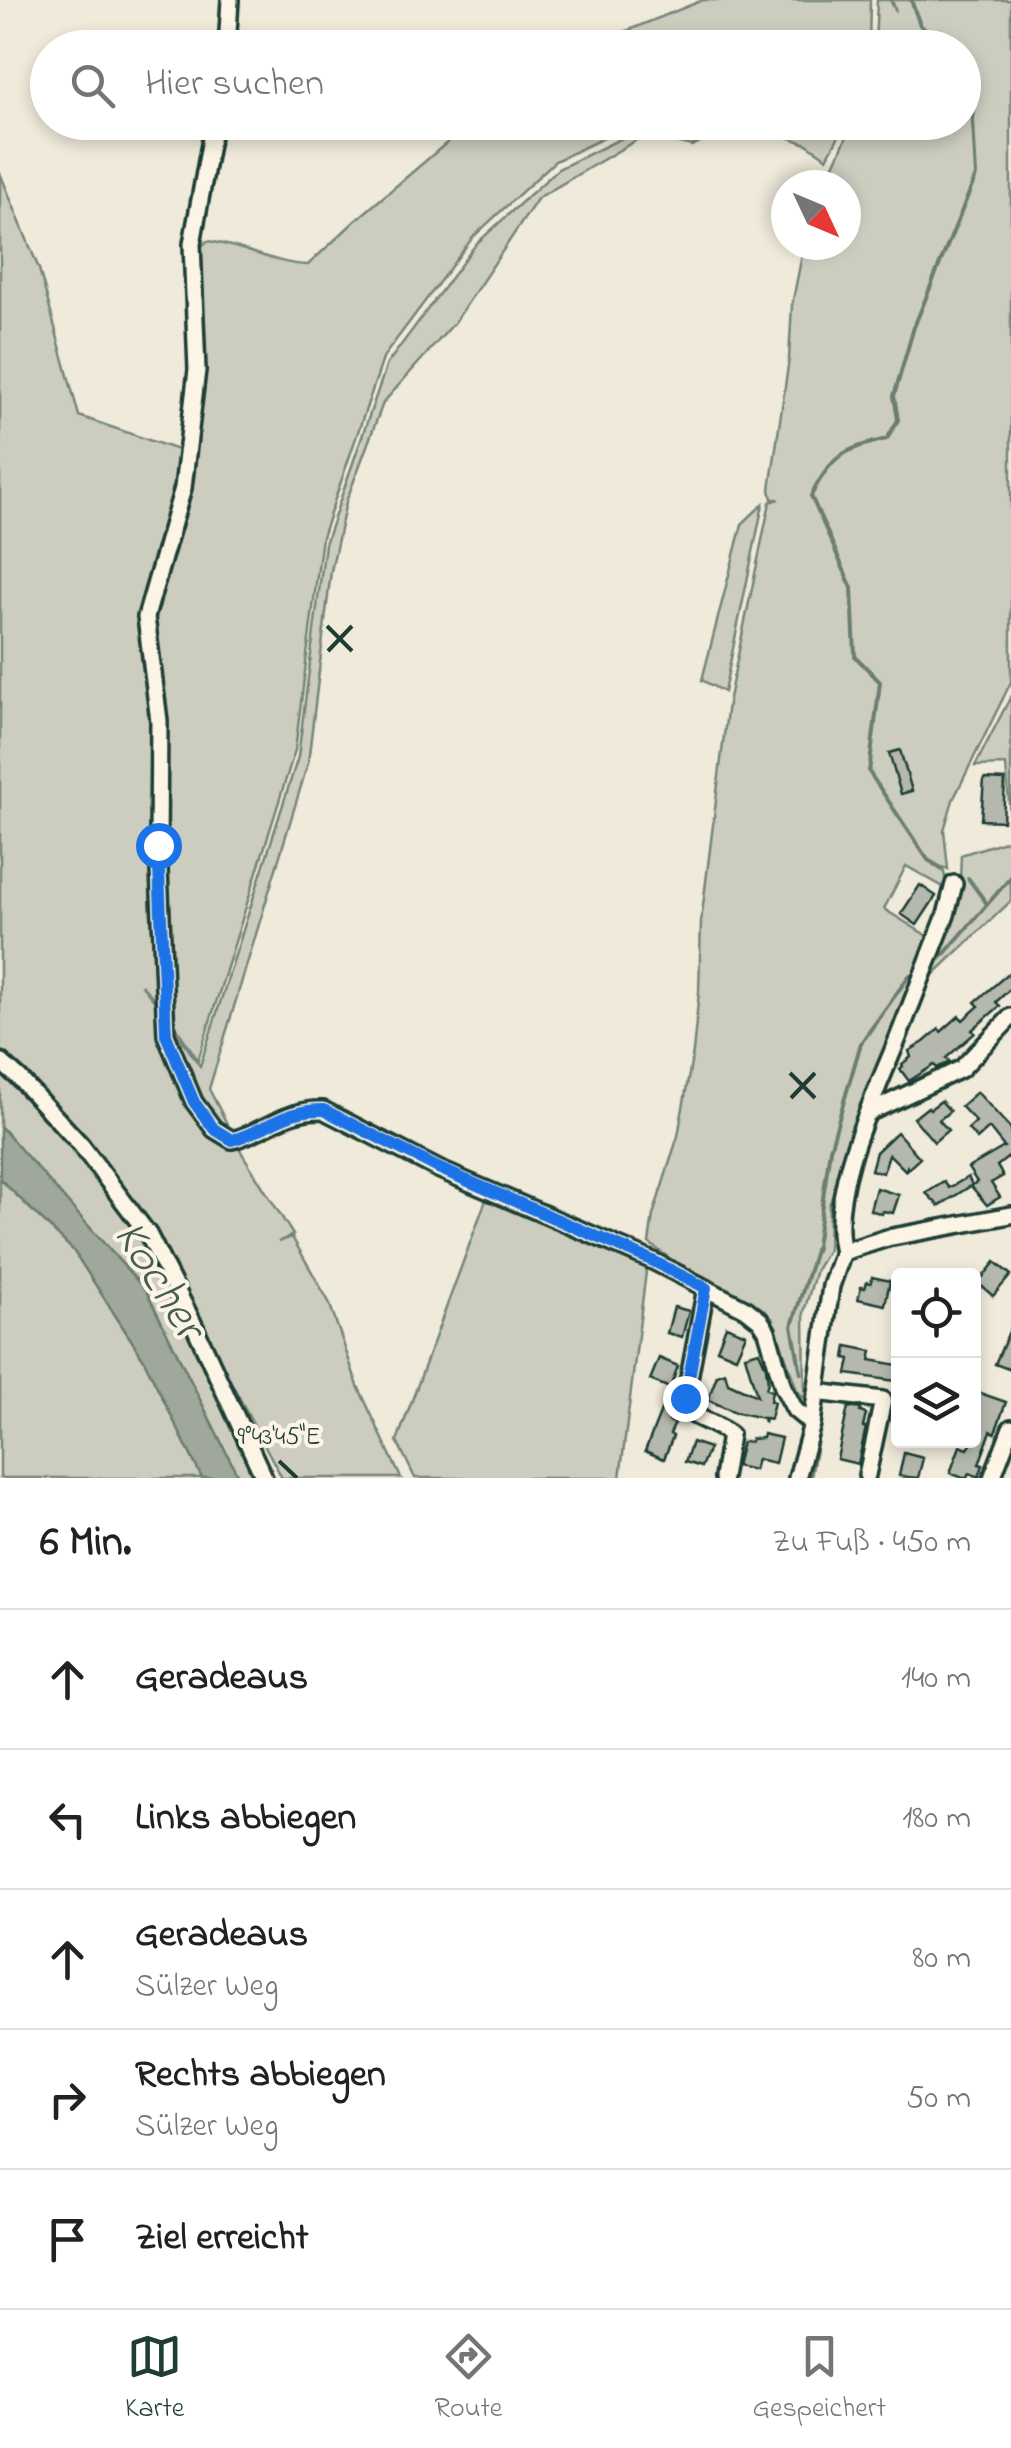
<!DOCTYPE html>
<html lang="de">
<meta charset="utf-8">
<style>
body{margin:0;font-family:"Indie Flower",sans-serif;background:#f6f6f6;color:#202124}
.controls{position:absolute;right:30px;bottom:30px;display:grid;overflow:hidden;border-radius:10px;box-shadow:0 5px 15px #0003}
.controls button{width:90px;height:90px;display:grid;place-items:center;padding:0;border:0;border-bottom:2px solid #e0e0e0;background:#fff;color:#202124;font:50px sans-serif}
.compass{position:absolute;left:771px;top:170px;width:90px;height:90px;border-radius:50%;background:#fff;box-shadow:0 5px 15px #0003;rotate:134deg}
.stop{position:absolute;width:30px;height:30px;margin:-22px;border:8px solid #1a73e8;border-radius:50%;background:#fff}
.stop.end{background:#1a73e8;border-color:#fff;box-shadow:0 2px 10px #0008}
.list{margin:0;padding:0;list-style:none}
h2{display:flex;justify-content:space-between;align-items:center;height:130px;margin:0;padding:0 40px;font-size:42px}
h2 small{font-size:32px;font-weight:400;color:#757577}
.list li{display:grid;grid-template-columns:65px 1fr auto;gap:30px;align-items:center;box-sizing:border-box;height:140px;padding:0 40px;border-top:2px solid #e0e0e0}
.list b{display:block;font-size:38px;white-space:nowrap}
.list p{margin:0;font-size:32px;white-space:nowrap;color:#757577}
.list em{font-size:32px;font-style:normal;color:#757577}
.icon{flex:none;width:55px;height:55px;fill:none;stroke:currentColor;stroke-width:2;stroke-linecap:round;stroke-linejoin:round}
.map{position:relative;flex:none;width:1011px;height:1478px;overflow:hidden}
.search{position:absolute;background:#fff;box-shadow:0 5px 15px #0003;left:30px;right:30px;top:30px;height:110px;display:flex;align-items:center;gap:25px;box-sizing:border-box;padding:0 35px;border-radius:55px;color:#757577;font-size:38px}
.sheet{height:830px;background:#fff}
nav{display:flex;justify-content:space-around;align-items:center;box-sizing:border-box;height:140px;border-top:2px solid #e0e0e0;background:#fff;font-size:28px;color:#757577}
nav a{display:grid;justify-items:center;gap:5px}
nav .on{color:#1f3d34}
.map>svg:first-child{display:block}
.green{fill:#cccdbf;stroke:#76857a;stroke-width:2.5}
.water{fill:#9fa89a;stroke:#6c7d71;stroke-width:2.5}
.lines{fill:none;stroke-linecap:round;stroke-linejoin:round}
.stream{stroke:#6c7d71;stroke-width:4}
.building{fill:#b5b9ad;stroke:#1f3d34;stroke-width:2.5}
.street-casing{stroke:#1f3d34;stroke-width:22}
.street{stroke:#fcf5e5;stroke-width:15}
.route{stroke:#1a73e8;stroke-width:12}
.ticks{fill:none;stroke:#1f3d34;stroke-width:4}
.labels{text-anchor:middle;stroke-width:8;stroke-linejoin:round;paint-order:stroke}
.water-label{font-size:48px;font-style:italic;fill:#455d53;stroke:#fcf5e5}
.ticks-label{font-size:25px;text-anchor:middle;fill:#1f3d34;stroke:#fcf5e5;stroke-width:8;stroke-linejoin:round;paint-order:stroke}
</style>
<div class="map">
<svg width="1011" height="1478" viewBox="0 0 1011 1478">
<rect width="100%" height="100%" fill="#efeada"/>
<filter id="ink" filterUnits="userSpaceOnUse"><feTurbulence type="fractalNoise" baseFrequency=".01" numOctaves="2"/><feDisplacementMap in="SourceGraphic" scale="20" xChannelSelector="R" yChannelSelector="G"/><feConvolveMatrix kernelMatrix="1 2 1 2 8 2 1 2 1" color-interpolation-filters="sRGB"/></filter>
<g filter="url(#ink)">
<g class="green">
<polygon points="703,0 870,0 869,47 587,47"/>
<polygon points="877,0 890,0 896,12 892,0 1011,0 1011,682 953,800 944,830 948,869 933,865 944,872 947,889 906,866 884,909 929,937 829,1205 828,1250 816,1270 804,1312 805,1399 797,1390 772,1318 751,1304 681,1267 649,1243 653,1215 678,1136 693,1052 699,992 701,922 728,703 770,502 779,499 772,499 770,489 789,359 792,305 804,245 846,245 846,185 825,185 853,123 964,122 964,48 875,47"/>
<path d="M470 123H635L555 161 473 237 384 356 322 537 295 750 198 1060 175 1026 167 969 151 619 188 489 199 249 207 241C242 245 273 264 308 265L355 221Z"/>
<polygon points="653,123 741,123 692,146 645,135 538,198 455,322 383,403 346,502 331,571 308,763 209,1089 243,1155 293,1235 278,1242 292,1237 329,1302 358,1386 401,1478 282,1478 197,1318 166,1286 255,1478 239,1478 146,1291 0,1126 0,173 39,269 79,416 178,450 174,495 139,622 151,723 153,783 149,833 151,917 157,1001 141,985 156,1003 200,1066 298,757 325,544 387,364 476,244 558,169"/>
<polygon points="749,123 846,123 827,158 807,144"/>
<polygon points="763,504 724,692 702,680 742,524"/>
<polygon points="1011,696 1011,828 1006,765 975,766"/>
<polygon points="1011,839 1011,901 934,974 938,955 959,905 961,855"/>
<polygon points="0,1179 73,1250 143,1358 202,1478 0,1478"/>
<polygon points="487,1197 647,1264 620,1478 415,1478 397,1441"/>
</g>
<polygon class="water" points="0,1126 146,1291 239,1478 202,1478 143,1358 73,1250 0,1179"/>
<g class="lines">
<g class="stream">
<polyline points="911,0 920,25 947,48"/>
<path d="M943 869 928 860 869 772 880 682 855 656 852 588 811 496C831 456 843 449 887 439L898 420 894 396 914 327 976 176 970 67 964 61"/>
<polyline points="968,878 987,904"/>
<polyline points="934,962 940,959 1011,877"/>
<polyline points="801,1373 792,1326 816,1247 830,1149 861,1043 909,976 917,971"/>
<polyline points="810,1478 821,1417"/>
</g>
</g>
<g class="building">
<polygon points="900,750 912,791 901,794 889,753"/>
<polygon points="984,779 1005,780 1003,821 981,820"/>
<polygon points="920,885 936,896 917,925 901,914"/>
<polygon points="1011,971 1011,988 996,1002 1000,1006 972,1030 975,1033 946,1058 950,1062 937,1068 934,1065 909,1081 900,1069 903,1066 902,1064 911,1057 909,1051 924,1042 939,1029 941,1032 959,1016 963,1020 979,1006 975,1002"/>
<polygon points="977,1092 1011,1129 1011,1155 997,1166 1003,1176 991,1183 1000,1197 987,1205 971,1186 977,1182 968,1168 1004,1147 989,1128 977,1139 968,1129 976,1122 961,1106"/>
<polygon points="941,1101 950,1111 939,1120 948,1130 934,1142 914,1118 928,1107 930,1109"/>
<polygon points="897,1132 920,1158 908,1169 907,1167 906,1171 889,1154 883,1173 871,1170 876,1152"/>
<polygon points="968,1177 972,1185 939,1206 926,1193 944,1182 949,1188"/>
<polygon points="876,1188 899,1195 893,1213 883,1211 882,1214 870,1210"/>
<polygon points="995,1262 1011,1275 993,1296 978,1283"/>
<polygon points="872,1277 890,1281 885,1305 858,1299 861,1287 865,1288 867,1282 871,1283"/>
<polygon points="674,1307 689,1311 682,1337 667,1333"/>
<polygon points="726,1326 746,1334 736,1357 717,1349"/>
<polygon points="1011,1327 1011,1370 995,1364"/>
<polygon points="847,1346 872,1351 870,1360 898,1365 896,1381 847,1374 850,1359 845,1358"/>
<polygon points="759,1351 766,1367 768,1382 766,1389 772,1391 770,1401 774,1402 770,1419 765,1418 764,1423 763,1418 735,1412 708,1400 717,1375 725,1372 728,1383 757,1396 745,1355"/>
<polygon points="659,1358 678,1366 670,1388 650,1380"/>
<polygon points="669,1391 675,1394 674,1410 669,1421 675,1423 670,1434 673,1436 664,1459 645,1451"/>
<polygon points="977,1392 1006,1402 995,1433 991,1431 979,1464 983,1465 979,1477 969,1473 967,1478 963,1478 950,1473 960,1446 968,1449 974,1440 977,1426 974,1424 979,1408 974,1406"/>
<polygon points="848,1407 861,1409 860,1412 866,1414 863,1427 866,1427 858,1464 837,1459"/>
<polygon points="763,1434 781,1438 775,1463 757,1459 754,1470 736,1466 742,1442 750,1442 751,1439 762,1438"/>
<polygon points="692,1442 709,1448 701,1467 685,1462"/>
<polygon points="904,1453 923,1458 918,1478 899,1476"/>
</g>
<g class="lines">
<defs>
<g id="street">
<polyline points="227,48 230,0"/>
<path d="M214 122 192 244 197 370 183 488 146 617 159 721 158 845 166 1035 194 1102 214 1129 232 1140C268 1131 284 1109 323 1110L438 1169 651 1260 746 1309 760 1320 767 1331 783 1387 795 1410 812 1424"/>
<polyline points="0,1061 19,1078 81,1145 148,1234 193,1323 264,1478"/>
<polyline points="868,1113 961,1069 1011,1017"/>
<path d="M843 1252C827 1191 875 1096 898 1038 914 997 930 956 946 915L954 884"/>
<path d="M706 1288 685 1399V1409C699 1421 717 1422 730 1435L723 1478"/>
<polyline points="816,1392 883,1400 867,1475"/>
<polyline points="797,1478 812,1424 831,1286 843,1252 887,1238 1011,1215"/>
<polyline points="992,1478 1011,1428"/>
</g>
</defs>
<use href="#street" class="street-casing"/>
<use href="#street" class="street"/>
</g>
</g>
<g class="lines" filter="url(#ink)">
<path class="route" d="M158 845 166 1035 194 1102 214 1129 232 1140C268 1130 284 1109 324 1110L438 1168 651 1260 706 1288 685 1398"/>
</g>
<path class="ticks" d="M327 626 352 651M328 651 352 626M790 1073 815 1098M791 1098 815 1073M279 1461 297 1478"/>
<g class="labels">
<g class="water-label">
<text transform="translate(162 1278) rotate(58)" y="17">Kocher</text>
</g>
</g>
<g class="ticks-label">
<text x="279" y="1444">9°43'45"E</text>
</g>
</svg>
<div class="controls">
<button><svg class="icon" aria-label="locate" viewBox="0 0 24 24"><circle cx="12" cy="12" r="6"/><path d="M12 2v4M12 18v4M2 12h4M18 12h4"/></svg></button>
<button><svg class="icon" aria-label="layers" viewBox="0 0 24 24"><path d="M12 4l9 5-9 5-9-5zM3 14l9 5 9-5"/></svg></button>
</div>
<svg class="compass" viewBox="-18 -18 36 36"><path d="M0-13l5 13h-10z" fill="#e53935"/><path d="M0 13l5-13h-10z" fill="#757577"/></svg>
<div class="stop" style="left:158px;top:845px"></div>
<div class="stop end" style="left:685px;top:1398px"></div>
<div class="search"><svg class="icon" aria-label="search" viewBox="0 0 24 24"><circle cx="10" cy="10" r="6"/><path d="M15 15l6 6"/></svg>Hier suchen</div>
</div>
<section class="sheet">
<h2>6 Min.<small>Zu Fuß · 450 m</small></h2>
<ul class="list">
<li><svg class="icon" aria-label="ahead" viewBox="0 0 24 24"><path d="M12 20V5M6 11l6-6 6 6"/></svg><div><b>Geradeaus</b></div><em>140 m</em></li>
<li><svg class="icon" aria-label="left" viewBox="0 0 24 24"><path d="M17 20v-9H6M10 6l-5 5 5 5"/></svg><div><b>Links abbiegen</b></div><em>180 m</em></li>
<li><svg class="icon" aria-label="ahead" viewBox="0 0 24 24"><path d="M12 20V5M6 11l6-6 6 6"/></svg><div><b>Geradeaus</b><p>Sülzer Weg</p></div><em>80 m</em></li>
<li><svg class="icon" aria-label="right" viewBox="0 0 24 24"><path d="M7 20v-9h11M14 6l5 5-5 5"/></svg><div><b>Rechts abbiegen</b><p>Sülzer Weg</p></div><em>50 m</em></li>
<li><svg class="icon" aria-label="arrive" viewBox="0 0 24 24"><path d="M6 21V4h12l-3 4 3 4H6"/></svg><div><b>Ziel erreicht</b></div></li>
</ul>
</section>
<nav>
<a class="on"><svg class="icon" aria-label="map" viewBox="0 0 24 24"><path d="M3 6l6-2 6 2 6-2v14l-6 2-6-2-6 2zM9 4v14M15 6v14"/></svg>Karte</a>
<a><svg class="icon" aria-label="directions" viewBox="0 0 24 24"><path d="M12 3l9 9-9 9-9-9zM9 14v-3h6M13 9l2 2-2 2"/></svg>Route</a>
<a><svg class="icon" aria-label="saved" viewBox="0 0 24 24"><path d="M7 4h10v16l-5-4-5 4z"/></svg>Gespeichert</a>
</nav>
